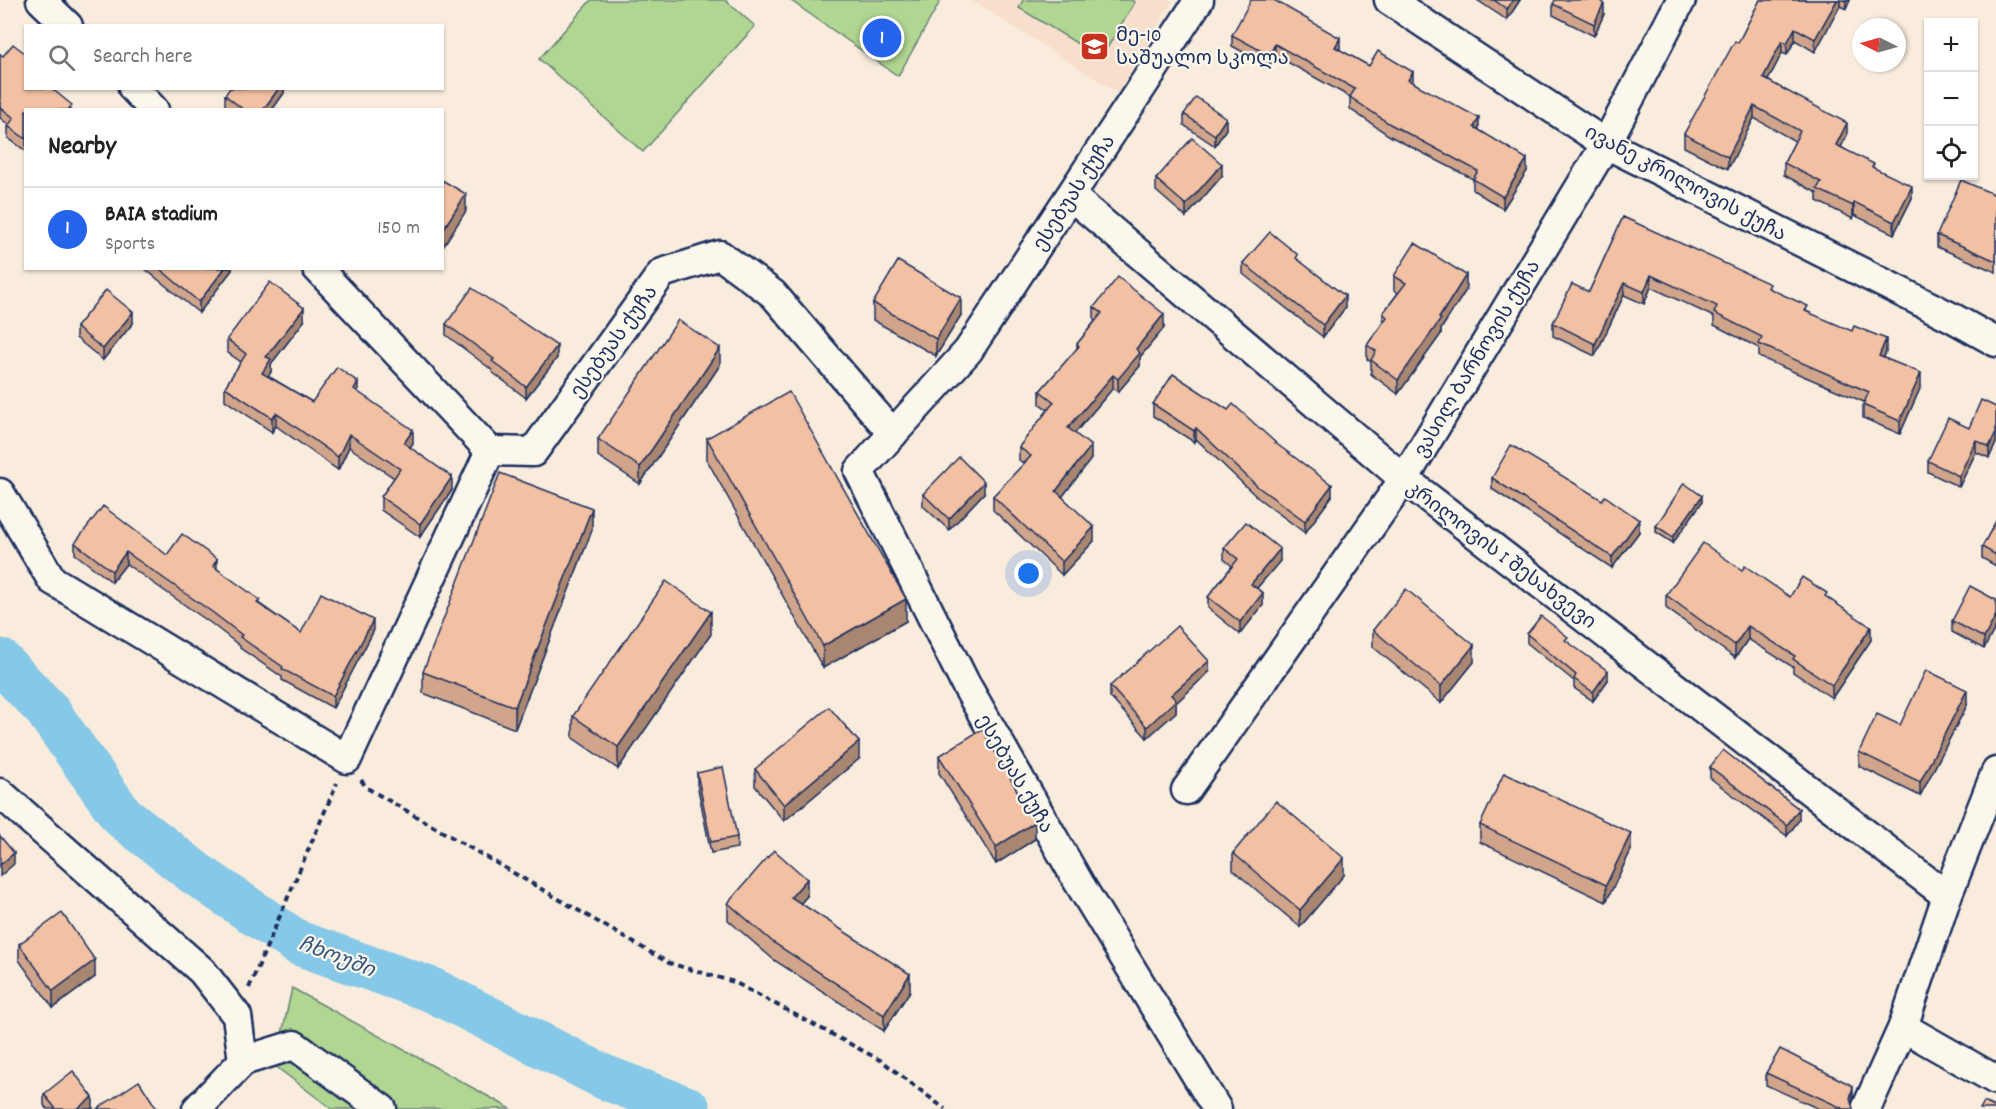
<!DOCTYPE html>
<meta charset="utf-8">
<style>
body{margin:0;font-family:Dekko,"Noto Sans Georgian",sans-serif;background:#f2f2f2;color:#222}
.controls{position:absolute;right:18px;top:18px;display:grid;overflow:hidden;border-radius:0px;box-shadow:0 2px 4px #0004}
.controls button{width:54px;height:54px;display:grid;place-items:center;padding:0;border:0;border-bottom:2px solid #e0e0e0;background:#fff;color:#222;font:30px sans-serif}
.compass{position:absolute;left:1852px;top:18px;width:54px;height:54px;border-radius:50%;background:#fff;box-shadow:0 2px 4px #0004;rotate:275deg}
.you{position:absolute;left:1029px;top:574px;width:21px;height:21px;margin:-15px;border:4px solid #fff;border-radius:50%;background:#1a73e8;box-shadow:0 0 0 9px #1a73e833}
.badge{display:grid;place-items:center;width:39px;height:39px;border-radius:50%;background:#2563eb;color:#fff;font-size:20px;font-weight:700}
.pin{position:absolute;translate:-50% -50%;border:3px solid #fff;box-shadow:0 2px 6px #0006}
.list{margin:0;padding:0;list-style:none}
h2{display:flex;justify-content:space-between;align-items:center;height:78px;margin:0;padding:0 24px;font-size:26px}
h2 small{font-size:20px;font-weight:400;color:#767676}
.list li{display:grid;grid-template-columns:39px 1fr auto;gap:18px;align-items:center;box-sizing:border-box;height:84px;padding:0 24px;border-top:2px solid #e0e0e0}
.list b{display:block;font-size:22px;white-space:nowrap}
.list p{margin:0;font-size:20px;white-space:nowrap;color:#767676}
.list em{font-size:20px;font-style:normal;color:#767676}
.icon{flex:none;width:33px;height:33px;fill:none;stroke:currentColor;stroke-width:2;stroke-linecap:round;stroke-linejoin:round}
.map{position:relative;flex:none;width:1996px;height:1109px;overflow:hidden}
.search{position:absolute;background:#fff;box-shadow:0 2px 4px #0004;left:24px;top:24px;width:420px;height:66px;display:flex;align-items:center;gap:15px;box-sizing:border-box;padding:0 21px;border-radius:0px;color:#767676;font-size:22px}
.panel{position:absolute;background:#fff;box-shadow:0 2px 4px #0004;left:24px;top:108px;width:420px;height:162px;border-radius:0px}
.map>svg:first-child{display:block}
.built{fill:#f7dfcb}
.green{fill:#b0d691;stroke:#668278;stroke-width:1.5}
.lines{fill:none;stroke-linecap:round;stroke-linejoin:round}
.river{stroke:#86c8e7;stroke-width:45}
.minor-casing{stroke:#1b2f5e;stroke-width:33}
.path{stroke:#1b2f5e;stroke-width:4;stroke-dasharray:6 4.5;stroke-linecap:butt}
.minor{stroke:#fbf7ec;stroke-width:28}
.wall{fill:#d0a58b;stroke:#1b2f5e;stroke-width:1.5}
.shaded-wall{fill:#a98671;stroke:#1b2f5e;stroke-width:1.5}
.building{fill:#f2c0a2;stroke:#1b2f5e;stroke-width:1.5}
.labels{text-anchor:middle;stroke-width:4.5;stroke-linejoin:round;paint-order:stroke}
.poi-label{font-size:20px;fill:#1b2f5e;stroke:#fbf7ec;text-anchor:start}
.street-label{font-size:20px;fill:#1b2f5e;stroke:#fbf7ec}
.water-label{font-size:21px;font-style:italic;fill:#365580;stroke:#fbf7ec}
</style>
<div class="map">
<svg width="1996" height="1109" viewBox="0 0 1996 1109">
<rect width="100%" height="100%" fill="#f9ecdd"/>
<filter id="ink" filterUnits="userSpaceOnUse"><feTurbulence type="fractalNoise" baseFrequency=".0167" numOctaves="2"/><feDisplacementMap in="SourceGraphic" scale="12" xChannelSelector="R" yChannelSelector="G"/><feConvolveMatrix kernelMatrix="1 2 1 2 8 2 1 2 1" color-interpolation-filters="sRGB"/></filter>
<g filter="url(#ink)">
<polygon class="built" points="971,0 1173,0 1118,93"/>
<g class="green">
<polygon points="591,0 725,0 755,26 643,152 539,59"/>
<polygon points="790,0 941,0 898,76"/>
<polygon points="1023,0 1131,0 1135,2 1101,58 1019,8"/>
<polygon points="292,988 511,1109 332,1109 275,1066"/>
</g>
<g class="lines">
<polyline class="river" points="0,661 46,709 122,816 195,873 298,943 432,990 604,1077 688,1109"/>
<defs>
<g id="minor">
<polyline points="41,0 68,26"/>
<polyline points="1199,0 968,351 859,471 965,683 1079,883 1217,1109"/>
<polyline points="1389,0 1606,144 1953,318 1996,342"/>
<polyline points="133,88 154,110"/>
<polyline points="1071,196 1404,479 1947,896"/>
<polyline points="317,268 490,451"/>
<polyline points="490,451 533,452 662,273 720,255 773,294 893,434"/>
<polyline points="0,493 52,580 347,759 490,451"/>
<polyline points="1996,772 1947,896 1903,1027 1996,1080"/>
<polyline points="1186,790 1404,479 1606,144 1681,0"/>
<polyline points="0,793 202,971 237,1016 243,1061 197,1109"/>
<polyline points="243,1061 294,1045 382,1109"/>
<polyline points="1866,1109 1903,1027"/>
</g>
</defs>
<use href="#minor" class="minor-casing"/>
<g class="path">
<polyline points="361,780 367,788 669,963 734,982 882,1061 945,1109"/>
<polyline points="249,988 337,783"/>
</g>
<use href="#minor" class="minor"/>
</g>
<g class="wall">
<polygon points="1477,0 1520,0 1507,20"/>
<polygon points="1760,0 1850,0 1846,9 1840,6 1815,52 1795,40 1787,55 1782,53 1768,80 1847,135 1841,147 1874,168 1912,198 1894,234 1854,215 1853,219 1817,201 1817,193 1784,175 1784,163 1795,141 1754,118 1728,169 1684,147 1684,134 1738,43"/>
<polygon points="1553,4 1604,14 1594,36 1553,15"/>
<polygon points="1232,35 1340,50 1369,66 1413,82 1479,130 1527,171 1503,209 1473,190 1473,179 1390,136 1350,109 1350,97 1275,55 1269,66 1232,46"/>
<polygon points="0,54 26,88 72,110 26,110 26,151 8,138 8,126 9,125 0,118"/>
<polygon points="284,88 284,93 272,110 229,110 225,107 225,95"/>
<polygon points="1184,114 1226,129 1215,146 1184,125"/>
<polygon points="1222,176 1186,217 1156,191 1156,179"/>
<polygon points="1996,190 1996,272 1937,247 1937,235 1993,194"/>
<polygon points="1623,217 1770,289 1808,312 1886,352 1884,357 1921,386 1900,434 1863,418 1863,405 1864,402 1759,357 1759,348 1714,325 1714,317 1651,287 1644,304 1624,295 1595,356 1553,336 1553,323 1589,292"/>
<polygon points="1243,263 1345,308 1323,337 1243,274"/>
<polygon points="144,268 232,268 232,270 199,313"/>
<polygon points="1394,276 1466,290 1441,329 1441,334 1398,394 1371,374 1371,362 1367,359 1367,345 1383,323 1383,313 1398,293 1394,290"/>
<polygon points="873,303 961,315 936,356 873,320"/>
<polygon points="1094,307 1164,328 1140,357 1140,366 1118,392 1113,388 1075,433 1091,459 1062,497 1094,541 1062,575 993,510 993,496 1024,464 1019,460 1019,447 1048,410 1040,404 1040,391 1077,349 1077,344 1095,321 1094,320"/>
<polygon points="304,321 271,364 271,372 268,376 312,402 358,392 413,443 410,447 452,490 420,537 381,510 381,497 394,478 349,447 338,470 276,426 272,432 225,400 225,387 241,362 227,352 227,339"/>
<polygon points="133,323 103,360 76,338 76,327"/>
<polygon points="446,324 557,358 526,398 492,372 492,370 446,335"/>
<polygon points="720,365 640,484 598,456 598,439"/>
<polygon points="1153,404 1332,496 1305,533 1258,498 1196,439 1194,442 1153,416"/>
<polygon points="1996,407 1996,443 1989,458 1976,452 1959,487 1928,472 1928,461"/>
<polygon points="707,438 906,621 823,668 707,460"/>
<polygon points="1492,478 1639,532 1612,568 1492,489"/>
<polygon points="984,493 949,530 923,506 923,494"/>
<polygon points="1702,502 1673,543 1656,532 1656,526"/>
<polygon points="1996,521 1996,566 1982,558 1982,547"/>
<polygon points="592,530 515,729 423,693 423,672"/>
<polygon points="75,543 167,555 217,569 260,604 301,633 373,632 333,708 282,680 282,677 240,648 240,646 212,624 126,564 112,582 75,554"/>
<polygon points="1224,548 1280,561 1257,588 1263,605 1240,634 1208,608 1208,597 1232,566 1224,559"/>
<polygon points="1742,570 1790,597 1827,598 1871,640 1832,698 1793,672 1793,667 1748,639 1735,658 1666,608 1666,595"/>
<polygon points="1996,600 1996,626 1984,649 1952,632 1952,621"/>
<polygon points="1373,630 1474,662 1441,703 1373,647"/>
<polygon points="711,634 618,769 573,738 573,716"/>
<polygon points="1527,634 1568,642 1608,680 1593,701 1574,688 1574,681 1527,643"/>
<polygon points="1209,672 1176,703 1176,712 1147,738 1110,697 1110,686"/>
<polygon points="1967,705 1920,796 1859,766 1859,752"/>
<polygon points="939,756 1035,839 996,864 939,773"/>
<polygon points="859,759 784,821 755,786 755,769"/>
<polygon points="1710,767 1799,820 1787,836 1710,778"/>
<polygon points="697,773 737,837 737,848 711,853 697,784"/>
<polygon points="1480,825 1631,850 1606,902 1480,842"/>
<polygon points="1233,853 1344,875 1300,927 1233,870"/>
<polygon points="807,896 801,903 910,991 884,1031 774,960 728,920 728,903"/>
<polygon points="19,944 95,977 53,1008 19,960"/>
<polygon points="1766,1073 1853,1098 1851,1103 1853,1109 1819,1109 1766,1085"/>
<polygon points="44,1094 93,1108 92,1109 47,1109 44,1105"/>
</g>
<g class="shaded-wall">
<polygon points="1513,0 1520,0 1507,20 1507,9"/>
<polygon points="1837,0 1840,0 1840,6 1815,52 1815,39"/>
<polygon points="1846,0 1850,0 1846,9"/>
<polygon points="1604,3 1604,14 1594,36 1594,24"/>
<polygon points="1795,28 1795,40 1787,55 1787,43"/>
<polygon points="1340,38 1340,50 1335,47"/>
<polygon points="1782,41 1782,53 1763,90 1763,78"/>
<polygon points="1275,44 1275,55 1269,66 1269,55"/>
<polygon points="1413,72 1413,84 1408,80"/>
<polygon points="279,88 284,88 284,93 272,110 263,110"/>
<polygon points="1754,106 1754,118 1728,169 1728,157"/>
<polygon points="1226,118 1226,129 1215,146 1215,135"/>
<polygon points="1479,118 1479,130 1474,127"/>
<polygon points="1847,123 1847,135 1836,157 1836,145"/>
<polygon points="1527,159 1527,171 1503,209 1503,197"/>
<polygon points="1222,164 1222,176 1186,217 1186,205"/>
<polygon points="1912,186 1912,198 1894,234 1894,222"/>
<polygon points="466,194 466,211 442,248 442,231"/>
<polygon points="1854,202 1854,215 1853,219 1853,206"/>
<polygon points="225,268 232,268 232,270 199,313 199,302"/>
<polygon points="1466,275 1466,290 1441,329 1441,334 1398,394 1398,380 1439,318"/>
<polygon points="1651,275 1651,287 1644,304 1644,292"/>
<polygon points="1624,283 1624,295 1595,356 1595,344"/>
<polygon points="1345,296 1345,308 1323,337 1323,325"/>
<polygon points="961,298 961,315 936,356 936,339"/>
<polygon points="304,308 304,321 271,364 271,372 262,386 262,373 266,357"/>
<polygon points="133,312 133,323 103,360 103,349"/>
<polygon points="1164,314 1164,328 1140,357 1140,366 1118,392 1118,379 1136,349"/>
<polygon points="1886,339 1886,352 1879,368 1879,356"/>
<polygon points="557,346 557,358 526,398 526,387"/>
<polygon points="720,348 720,365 640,484 640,467"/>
<polygon points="1921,373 1921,386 1900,434 1900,421"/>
<polygon points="1113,375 1113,388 1068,441 1068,428"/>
<polygon points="358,382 358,395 354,389"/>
<polygon points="276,413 276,426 272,432 272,418"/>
<polygon points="1196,428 1196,439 1194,442 1194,431"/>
<polygon points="413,430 413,443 404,456 404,443"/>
<polygon points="1996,432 1996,443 1989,458 1989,447"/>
<polygon points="349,434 349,447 338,470 338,457"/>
<polygon points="1976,440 1976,452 1959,487 1959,476"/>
<polygon points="1091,446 1091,459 1056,505 1056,491"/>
<polygon points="452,477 452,490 420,537 420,524"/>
<polygon points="984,482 984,493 949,530 949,519"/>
<polygon points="1332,485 1332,496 1305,533 1305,521"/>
<polygon points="1702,496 1702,502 1673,543 1673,537"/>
<polygon points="592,508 592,530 515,729 515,707"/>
<polygon points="1639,520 1639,532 1612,568 1612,557"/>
<polygon points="1094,527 1094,541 1062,575 1062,562"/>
<polygon points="1280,549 1280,561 1251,595 1251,584"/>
<polygon points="126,552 126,564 112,582 112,571"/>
<polygon points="217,559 217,570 213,566"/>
<polygon points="1263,593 1263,605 1240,634 1240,622"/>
<polygon points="906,599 906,621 823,668 823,646"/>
<polygon points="711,612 711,634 618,769 618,747"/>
<polygon points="1996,615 1996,626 1984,649 1984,638"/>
<polygon points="373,620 373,632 333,708 333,696"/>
<polygon points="1748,626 1748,639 1735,658 1735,645"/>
<polygon points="1871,627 1871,640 1832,698 1832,685"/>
<polygon points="1474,645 1474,662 1441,703 1441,686"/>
<polygon points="1209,661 1209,672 1176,703 1176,712 1147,738 1147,727 1171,695"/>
<polygon points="1608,671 1608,680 1593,701 1593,692"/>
<polygon points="1967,690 1967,705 1920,796 1920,782"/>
<polygon points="859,742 859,759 784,821 784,805"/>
<polygon points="1799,809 1799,820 1787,836 1787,825"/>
<polygon points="1035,822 1035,839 996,864 996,847"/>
<polygon points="1631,833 1631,850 1606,902 1606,885"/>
<polygon points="14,853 14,864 0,876 0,865"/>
<polygon points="1344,858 1344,875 1300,927 1300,910"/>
<polygon points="807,879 807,896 791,914 791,897"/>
<polygon points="95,960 95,977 53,1008 53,991"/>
<polygon points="910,974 910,991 884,1031 884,1015"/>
<polygon points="1853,1086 1853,1098 1850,1109 1850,1099"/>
<polygon points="93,1097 93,1108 92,1109 77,1109"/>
</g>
<g class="building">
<polygon points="1251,0 1274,0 1340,38 1335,47 1369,66 1378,51 1413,72 1408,80 1479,118 1474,127 1527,159 1503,197 1473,179 1478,171 1390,124 1350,97 1355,89 1275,44 1269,55 1232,35"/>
<polygon points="1494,0 1513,0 1507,9"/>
<polygon points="1555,0 1599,0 1604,3 1594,24 1553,4"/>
<polygon points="1760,0 1837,0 1815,39 1795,28 1787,43 1782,41 1763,78 1847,123 1836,145 1874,164 1872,167 1912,186 1894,222 1854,202 1853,206 1817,189 1821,182 1784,163 1800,131 1754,106 1728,157 1684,134 1735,41 1738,43"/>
<polygon points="13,44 26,54 26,88 51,88 72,105 68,110 26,110 26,139 8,126 14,118 0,107 0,54 3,56"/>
<polygon points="230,88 279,88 263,110 244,110 225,95"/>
<polygon points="1196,97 1226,118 1215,135 1184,114"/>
<polygon points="1192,138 1222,164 1186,205 1156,179"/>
<polygon points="442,180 466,194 442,231"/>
<polygon points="1961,180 1993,194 1995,189 1996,190 1996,261 1937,235"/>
<polygon points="1623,217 1770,284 1768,288 1808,306 1805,311 1852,331 1854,326 1886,339 1879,356 1921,373 1900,421 1863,405 1869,392 1759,344 1762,337 1714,313 1717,306 1651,275 1644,292 1624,283 1595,344 1553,323 1572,284 1589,292"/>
<polygon points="1270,232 1298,255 1296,258 1345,296 1323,325 1243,263"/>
<polygon points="1415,243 1466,275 1439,318 1441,319 1398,380 1371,360 1376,351 1367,345 1387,317 1383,313 1406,283 1394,276"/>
<polygon points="898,261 961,298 936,339 873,303"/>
<polygon points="159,268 225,268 199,302"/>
<polygon points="1118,277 1164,314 1136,349 1140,353 1118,379 1113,375 1068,428 1091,446 1056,491 1094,527 1062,562 993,496 1031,456 1019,447 1054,402 1040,391 1079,346 1077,344 1102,313 1094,307"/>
<polygon points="270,282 304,308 266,357 271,359 262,373 312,402 337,367 358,382 354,389 413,430 404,443 452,477 420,524 381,497 400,469 349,434 338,457 276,413 272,418 225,387 246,354 227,339"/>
<polygon points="472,288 557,346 526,387 492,361 494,359 446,324"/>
<polygon points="106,290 133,312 103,349 76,327"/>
<polygon points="678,320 720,348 640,467 598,439"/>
<polygon points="1173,374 1228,410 1233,404 1278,445 1332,485 1305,521 1258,487 1196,428 1194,431 1153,404"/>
<polygon points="789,392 906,599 823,646 707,438"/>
<polygon points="1981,400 1996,407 1996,432 1989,447 1976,440 1959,476 1928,461 1948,418 1969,428"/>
<polygon points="1511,445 1602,500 1605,496 1639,520 1612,557 1492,478"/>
<polygon points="959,457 984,482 949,519 923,494"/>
<polygon points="500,473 592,508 515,707 423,672"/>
<polygon points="1684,483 1702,496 1673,537 1656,526"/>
<polygon points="103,506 167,555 182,534 217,559 213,566 260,600 257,603 301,633 321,593 373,620 333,696 282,669 283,667 240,637 242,635 212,612 126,552 112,571 75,543"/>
<polygon points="1996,521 1996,555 1982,547"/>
<polygon points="1246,522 1280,549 1251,584 1263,593 1240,622 1208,597 1238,559 1224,548"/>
<polygon points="1703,543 1742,570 1745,566 1790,597 1802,577 1827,593 1825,596 1871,627 1832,685 1793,659 1795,656 1748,626 1735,645 1666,595"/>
<polygon points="666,581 711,612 618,747 573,716"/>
<polygon points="1970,586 1996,600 1996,615 1984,638 1952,621"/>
<polygon points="1406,589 1474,645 1441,686 1373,630"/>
<polygon points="1541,616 1568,637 1565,640 1608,671 1593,692 1574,679 1576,675 1527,634"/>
<polygon points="1177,626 1209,661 1171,695 1176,700 1147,727 1110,686"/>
<polygon points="1926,670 1967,690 1920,782 1859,752 1877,714 1900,725"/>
<polygon points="829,707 859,742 784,805 755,769"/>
<polygon points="982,729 1035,822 996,847 939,756"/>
<polygon points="1723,750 1799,809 1787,825 1710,767"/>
<polygon points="723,767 737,837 711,842 697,773"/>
<polygon points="1504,773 1631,833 1606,885 1480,825"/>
<polygon points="1276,801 1344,858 1300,910 1233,853"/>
<polygon points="0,836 14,853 0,865"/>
<polygon points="774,850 807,879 791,897 910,974 884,1015 774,943 728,903"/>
<polygon points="62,913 95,960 53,991 19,944"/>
<polygon points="1780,1049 1853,1086 1850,1099 1853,1108 1853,1109 1844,1109 1766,1073"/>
<polygon points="73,1071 93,1097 77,1109 56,1109 44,1094"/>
<polygon points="139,1081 157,1109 97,1109"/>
<polygon points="1984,1102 1996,1108 1996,1109 1980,1109"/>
</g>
</g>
<defs>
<symbol id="school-square" viewBox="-11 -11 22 22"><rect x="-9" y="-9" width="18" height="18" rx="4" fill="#c8321e" stroke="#fbf7ec"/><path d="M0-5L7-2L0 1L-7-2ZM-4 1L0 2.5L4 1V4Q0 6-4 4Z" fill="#fff"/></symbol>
</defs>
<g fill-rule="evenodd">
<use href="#school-square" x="1078" y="30" width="33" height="33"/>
</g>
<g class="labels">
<g class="poi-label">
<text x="1116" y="41">მე-10<tspan x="1116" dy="23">საშუალო სკოლა</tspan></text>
</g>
<g class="street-label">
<text transform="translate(1686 182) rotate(28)" y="7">ივანე კრილოვის ქუჩა</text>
<text transform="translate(1073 192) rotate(-57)" y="7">ესებუას ქუჩა</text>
<text transform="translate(613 341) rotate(-54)" y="7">ესებუას ქუჩა</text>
<text transform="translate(1476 358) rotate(-59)" y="7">ვასილ ბარნოვის ქუჩა</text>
<text transform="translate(1502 554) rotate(37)" y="7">კრილოვის I შესახვევი</text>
<text transform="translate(1016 773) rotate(60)" y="7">ესებუას ქუჩა</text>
</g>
<g class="water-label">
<text transform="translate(337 956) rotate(21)" y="7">ჩხოუში</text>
</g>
</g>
</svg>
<div class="controls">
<button>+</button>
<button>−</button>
<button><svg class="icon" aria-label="locate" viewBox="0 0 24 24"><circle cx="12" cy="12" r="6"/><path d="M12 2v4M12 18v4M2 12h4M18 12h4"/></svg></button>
</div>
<svg class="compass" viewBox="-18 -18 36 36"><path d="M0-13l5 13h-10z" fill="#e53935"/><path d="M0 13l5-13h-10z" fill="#767676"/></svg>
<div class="you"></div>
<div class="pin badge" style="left:882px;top:38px">1</div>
<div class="search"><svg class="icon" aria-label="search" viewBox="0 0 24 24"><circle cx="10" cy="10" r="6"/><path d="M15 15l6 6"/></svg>Search here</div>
<section class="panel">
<h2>Nearby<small></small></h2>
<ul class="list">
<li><span class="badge">1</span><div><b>BAIA stadium</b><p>Sports</p></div><em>150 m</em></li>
</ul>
</section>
</div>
